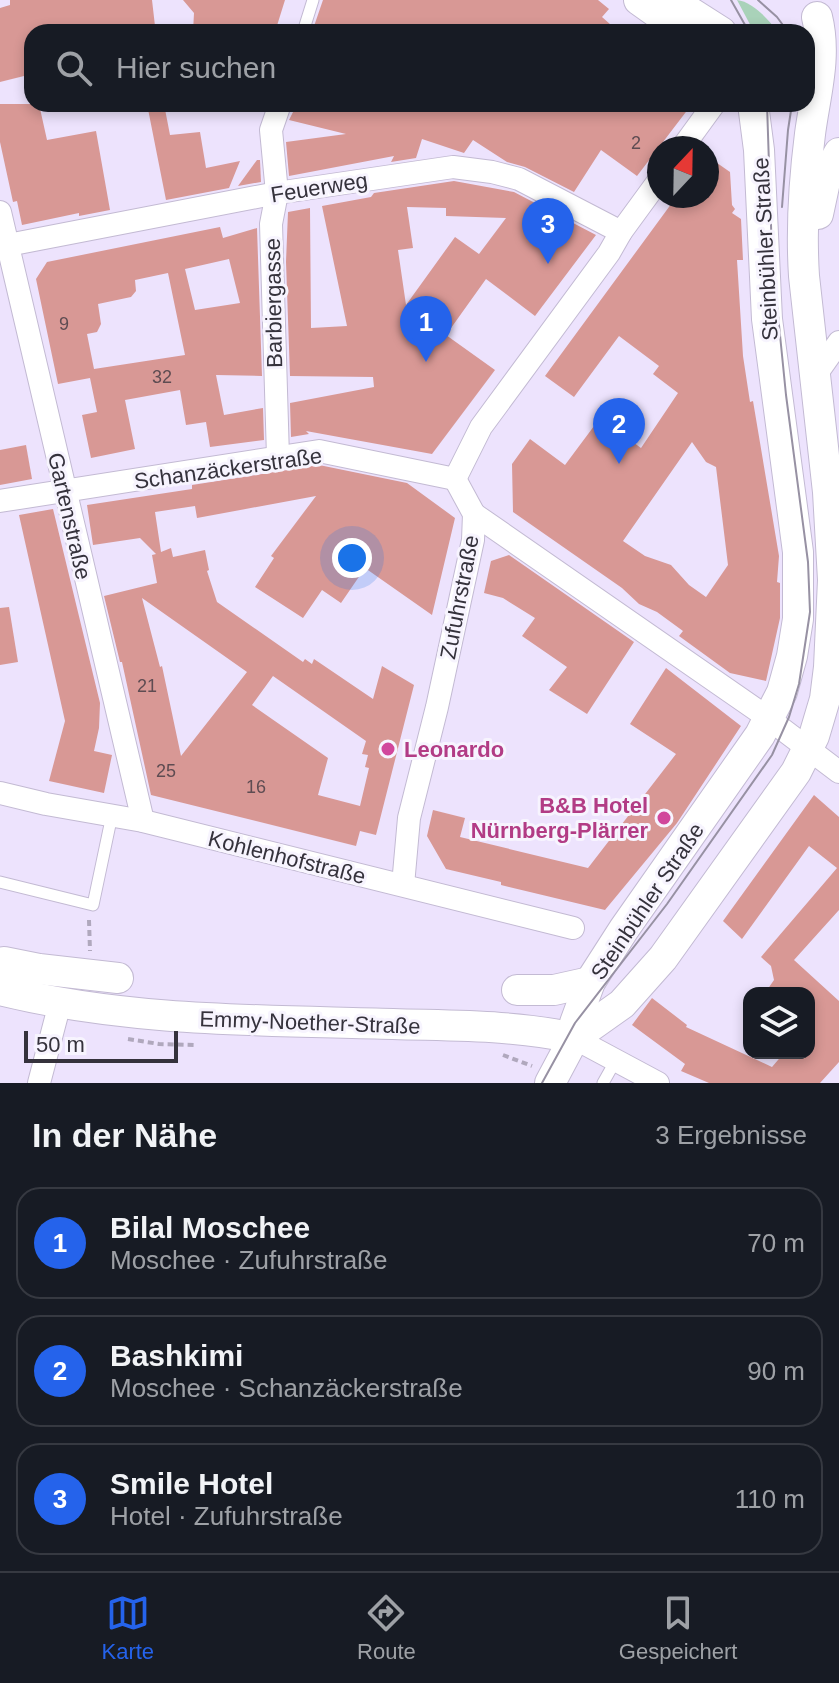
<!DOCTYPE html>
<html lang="de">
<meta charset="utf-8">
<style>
body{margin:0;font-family:Arial,sans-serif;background:#242831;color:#f1f3f6}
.controls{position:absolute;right:24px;bottom:24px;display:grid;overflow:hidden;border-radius:16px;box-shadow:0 4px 12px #0003}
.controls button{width:72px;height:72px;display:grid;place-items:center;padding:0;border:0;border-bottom:2px solid #363941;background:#171b24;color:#f1f3f6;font:40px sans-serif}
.compass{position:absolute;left:647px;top:136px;width:72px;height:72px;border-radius:50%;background:#171b24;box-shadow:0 4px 12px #0003;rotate:22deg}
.scale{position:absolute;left:24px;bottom:20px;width:154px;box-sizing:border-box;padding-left:8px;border:4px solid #35323c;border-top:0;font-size:22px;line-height:28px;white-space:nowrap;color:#35323c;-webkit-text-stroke:6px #f7f4fe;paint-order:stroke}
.you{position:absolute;left:352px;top:558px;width:28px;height:28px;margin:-20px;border:6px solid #fff;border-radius:50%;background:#1a73e8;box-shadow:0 0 0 12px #1a73e833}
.badge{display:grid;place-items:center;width:52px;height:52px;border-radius:50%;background:#2563eb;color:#fff;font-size:26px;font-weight:700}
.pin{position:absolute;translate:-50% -66px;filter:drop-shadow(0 2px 4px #0008)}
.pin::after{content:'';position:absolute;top:42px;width:28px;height:24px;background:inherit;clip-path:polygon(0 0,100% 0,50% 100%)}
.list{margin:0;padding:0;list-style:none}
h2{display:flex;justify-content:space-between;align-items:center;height:104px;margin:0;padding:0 32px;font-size:34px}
h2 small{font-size:26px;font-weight:400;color:#9ea1a6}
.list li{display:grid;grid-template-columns:52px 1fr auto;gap:24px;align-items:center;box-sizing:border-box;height:112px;margin:0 16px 16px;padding:0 16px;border:2px solid #363941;border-radius:24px}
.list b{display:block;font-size:30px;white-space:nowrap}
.list p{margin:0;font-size:26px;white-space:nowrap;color:#9ea1a6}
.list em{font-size:26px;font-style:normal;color:#9ea1a6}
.icon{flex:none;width:44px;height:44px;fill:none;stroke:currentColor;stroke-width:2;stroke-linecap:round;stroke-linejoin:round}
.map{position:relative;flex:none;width:839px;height:1083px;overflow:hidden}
.search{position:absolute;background:#171b24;box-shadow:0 4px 12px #0003;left:24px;right:24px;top:24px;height:88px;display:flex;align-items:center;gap:20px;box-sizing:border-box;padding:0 28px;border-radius:24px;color:#9ea1a6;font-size:30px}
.sheet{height:488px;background:#171b24}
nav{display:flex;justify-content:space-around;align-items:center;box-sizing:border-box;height:112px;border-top:2px solid #363941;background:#171b24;font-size:22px;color:#9ea1a6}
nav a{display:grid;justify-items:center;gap:4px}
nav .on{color:#2563eb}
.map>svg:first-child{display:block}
.green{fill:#a9d2b9}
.building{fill:#d89895;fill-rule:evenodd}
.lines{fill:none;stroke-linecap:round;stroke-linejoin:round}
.service-casing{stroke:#c3bad3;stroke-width:13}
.minor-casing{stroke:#c3bad3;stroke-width:24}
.secondary-casing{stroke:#c3bad3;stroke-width:32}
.path{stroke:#b0a8bd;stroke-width:4;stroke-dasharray:6 4;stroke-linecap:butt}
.service{stroke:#fff;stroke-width:11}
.minor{stroke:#fff;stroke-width:22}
.secondary{stroke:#fff;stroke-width:30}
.tram{stroke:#9791a3;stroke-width:2}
.hotel-dot{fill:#d1479c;stroke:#f7f4fe;stroke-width:3}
.labels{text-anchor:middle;stroke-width:6;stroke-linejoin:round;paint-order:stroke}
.number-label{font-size:18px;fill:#5e4c52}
.street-label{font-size:22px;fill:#35323c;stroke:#f7f4fe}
.hotel-label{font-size:22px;font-weight:bold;fill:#b23c85;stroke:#f7f4fe;text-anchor:start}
</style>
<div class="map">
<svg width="839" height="1083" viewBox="0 0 839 1083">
<rect width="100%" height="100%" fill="#ede3fd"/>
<path class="green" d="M737 0C753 2 768 19 778 32H754Z"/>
<g class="building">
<polygon points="10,0 152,0 155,26 136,29 137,32 113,32 111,27 81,32 32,32 32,74 0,82 0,8 10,5"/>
<polygon points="183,0 285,0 275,32 193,32 194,13"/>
<polygon points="323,0 598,0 609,9 602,17 619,32 312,32"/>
<polygon points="0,104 39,104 47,140 96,131 110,210 79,216 79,213 22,225 17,201 13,202 0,142"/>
<polygon points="147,104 164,104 170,135 200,132 206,168 240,161 229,188 166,200"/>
<polygon points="309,104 692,104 637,176 601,150 574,192 525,167 507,162 473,140 464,153 422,139 416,158 391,162 394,156 289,176 286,142 346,134 289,120 296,106"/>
<path d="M707 156 730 172 732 205 735 209 732 213 741 219 743 260H737L743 356 750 402 753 401 779 556 777 582 780 583V618L766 681 730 673 679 636 683 631 657 612 639 604 622 588 513 512 512 464 530 439 565 465 600 418 641 448 678 393 653 374 659 366 619 336 574 397 545 376 677 196H707ZM692 442 706 462 716 467 728 565 706 597 689 585 671 565 645 556 623 541Z"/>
<polygon points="257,160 260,160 261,182 238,186"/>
<path d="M454 181 514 192 596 235 535 316 486 279 446 335 495 370 432 454 306 431 309 434 291 437 290 403 374 387 373 377 290 376 286 262 288 212 310 208 311 328 347 326 322 206 371 197 374 193ZM407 207 446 208V216L506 218 479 254 455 237 406 305 398 250 413 248Z"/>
<path d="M220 227 223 238 257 228 262 376 216 375 224 415 263 408 264 440 210 447 206 422 186 425 180 390 125 400 135 449 91 458 82 415 97 412 90 378 58 384 36 279 47 262ZM229 259 240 303 195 310 185 269ZM168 273 185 355 94 369 87 334 97 332 101 324 98 304 131 297 136 291 135 280Z"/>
<polygon points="26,445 32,479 0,485 0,450"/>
<path d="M319 465 407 483 455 518 432 615 365 568 341 603 322 590 303 618 255 587 274 558 271 556 316 496 197 518 195 506 155 512 161 552 171 548 173 557 205 550 209 570 207 571 217 602 303 662 305 659 312 664 314 659 373 699 382 666 414 685 376 835 360 831 356 846 151 795 122 662H120L104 596 157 583 152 555 156 554 140 538 93 545 87 505 192 489V485ZM142 598 247 672 181 756 162 666 160 667ZM273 676 366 741 362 754 368 755 365 767 369 768 360 806 318 795 328 758 252 705Z"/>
<polygon points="53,509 100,703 99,728 94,751 112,755 104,793 49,781 65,721 19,515"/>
<polygon points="509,555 634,642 587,714 549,690 567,667 522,636 535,618 503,598 484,593 491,561"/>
<polygon points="9,607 18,662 0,665 0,608"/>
<polygon points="666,668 741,726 677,823 605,910 501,885 501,882 446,869 427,836 433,810 465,818 460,837 588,868 676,754 630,724"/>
<polygon points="814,795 839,817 839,910 794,960 839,1001 839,1062 820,1083 709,1083 681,1071 685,1064 632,1025 652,998 687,1025 686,1027 772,1067 784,1053 809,1053 809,993 765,993 774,980 771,966 761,957 837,868 809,846 742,939 723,921"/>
</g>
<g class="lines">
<defs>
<g id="service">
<polyline points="303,32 313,0"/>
<polyline points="0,882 93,905 112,815"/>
<polyline points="603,1083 616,1060"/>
</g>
<g id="minor">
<polyline points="682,148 714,104"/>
<polyline points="0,212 143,821"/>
<polyline points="8,245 277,193 453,167 492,172 519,179 621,232"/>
<polyline points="815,376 839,342"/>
<polyline points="278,457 271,224 277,193 271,130 280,104"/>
<polyline points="455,479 481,427 609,253 621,232 659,180"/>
<polyline points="0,501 319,451 455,479"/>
<polyline points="474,514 761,713 839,772"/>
<polyline points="0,793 46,804 143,821 573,928"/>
<polyline points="403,885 409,818 437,707 473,540 474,514 455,479"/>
<polyline points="574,1038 658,1083"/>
<polyline points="39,1083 60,1003"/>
</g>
<g id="secondary">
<polyline points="639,0 684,32"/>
<polyline points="671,0 721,32"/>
<polyline points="818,214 826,177 839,153"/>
<polyline points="4,962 39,969 118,978"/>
<path d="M0 990C129 1022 261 1020 393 1024 454 1026 515 1025 574 1038"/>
<polyline points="517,990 554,990 590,982"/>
<polyline points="574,1038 575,1023 590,982 624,929 760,735 782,692 792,656 798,619 798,552 767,319 759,150 753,104"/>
<path d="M550 1083 574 1038 622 1004 663 958 796 772 814 736 825 699 829 667 833 580 828 492 804 276C801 229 804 181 810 134 815 95 827 57 817 17"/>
</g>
</defs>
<use href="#service" class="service-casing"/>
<use href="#minor" class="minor-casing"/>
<use href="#secondary" class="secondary-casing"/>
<g class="path">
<polyline points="89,920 90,951"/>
<polyline points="128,1039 159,1044 195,1045"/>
<polyline points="503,1055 532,1066"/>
</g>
<use href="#service" class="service"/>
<use href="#minor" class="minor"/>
<use href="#secondary" class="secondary"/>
<g class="tram">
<polyline points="731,0 749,32"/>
<polyline points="758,0 777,17 788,32"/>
<polyline points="782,207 788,130 792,104"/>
<polyline points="542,1083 575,1023 667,904 772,755 789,717 799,684 810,612 808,562 786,395 772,255 767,104"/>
</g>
</g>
<g class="hotel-dot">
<circle cx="388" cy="749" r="8"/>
<circle cx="664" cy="818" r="8"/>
</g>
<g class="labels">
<g class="number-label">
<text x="636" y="149">2</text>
<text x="64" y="330">9</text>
<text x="162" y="383">32</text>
<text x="147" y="692">21</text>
<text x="166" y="777">25</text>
<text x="256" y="793">16</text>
</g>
<g class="street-label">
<text transform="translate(319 187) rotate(-9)" y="8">Feuerweg</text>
<text transform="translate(765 249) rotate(-93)" y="8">Steinbühler Straße</text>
<text transform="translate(273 303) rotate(-91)" y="8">Barbiergasse</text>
<text transform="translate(228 468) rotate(-8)" y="8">Schanzäckerstraße</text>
<text transform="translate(70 516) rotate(77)" y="8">Gartenstraße</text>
<text transform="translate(459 597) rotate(-79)" y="8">Zufuhrstraße</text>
<text transform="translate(287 857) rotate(14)" y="8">Kohlenhofstraße</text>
<text transform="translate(647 901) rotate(-56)" y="8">Steinbühler Straße</text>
<text transform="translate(310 1022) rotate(2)" y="8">Emmy-Noether-Straße</text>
</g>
<g class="hotel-label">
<text x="404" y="757">Leonardo</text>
<text x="648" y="813" text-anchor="end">B&amp;B Hotel<tspan x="648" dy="25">Nürnberg-Plärrer</tspan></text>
</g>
</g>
</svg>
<div class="controls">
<button><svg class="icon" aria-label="layers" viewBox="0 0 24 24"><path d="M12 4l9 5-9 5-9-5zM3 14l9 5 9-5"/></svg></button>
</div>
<svg class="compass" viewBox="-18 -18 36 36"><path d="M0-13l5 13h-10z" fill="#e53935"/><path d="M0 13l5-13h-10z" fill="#9ea1a6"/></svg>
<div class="scale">50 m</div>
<div class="you"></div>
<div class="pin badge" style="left:426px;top:362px">1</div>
<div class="pin badge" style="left:619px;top:464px">2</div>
<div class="pin badge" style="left:548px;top:264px">3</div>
<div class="search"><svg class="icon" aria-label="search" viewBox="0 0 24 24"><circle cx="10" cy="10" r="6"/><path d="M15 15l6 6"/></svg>Hier suchen</div>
</div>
<section class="sheet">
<h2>In der Nähe<small>3 Ergebnisse</small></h2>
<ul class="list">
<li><span class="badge">1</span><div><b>Bilal Moschee</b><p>Moschee · Zufuhrstraße</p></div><em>70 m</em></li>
<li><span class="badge">2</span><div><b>Bashkimi</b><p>Moschee · Schanzäckerstraße</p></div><em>90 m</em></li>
<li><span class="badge">3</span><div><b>Smile Hotel</b><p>Hotel · Zufuhrstraße</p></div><em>110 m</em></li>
</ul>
</section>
<nav>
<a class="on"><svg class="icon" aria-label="map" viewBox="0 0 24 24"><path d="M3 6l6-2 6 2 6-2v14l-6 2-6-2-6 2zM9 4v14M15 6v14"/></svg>Karte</a>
<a><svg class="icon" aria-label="directions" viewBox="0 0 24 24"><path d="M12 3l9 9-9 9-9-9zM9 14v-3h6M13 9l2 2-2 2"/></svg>Route</a>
<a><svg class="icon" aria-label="saved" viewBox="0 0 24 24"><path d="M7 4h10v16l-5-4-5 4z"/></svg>Gespeichert</a>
</nav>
